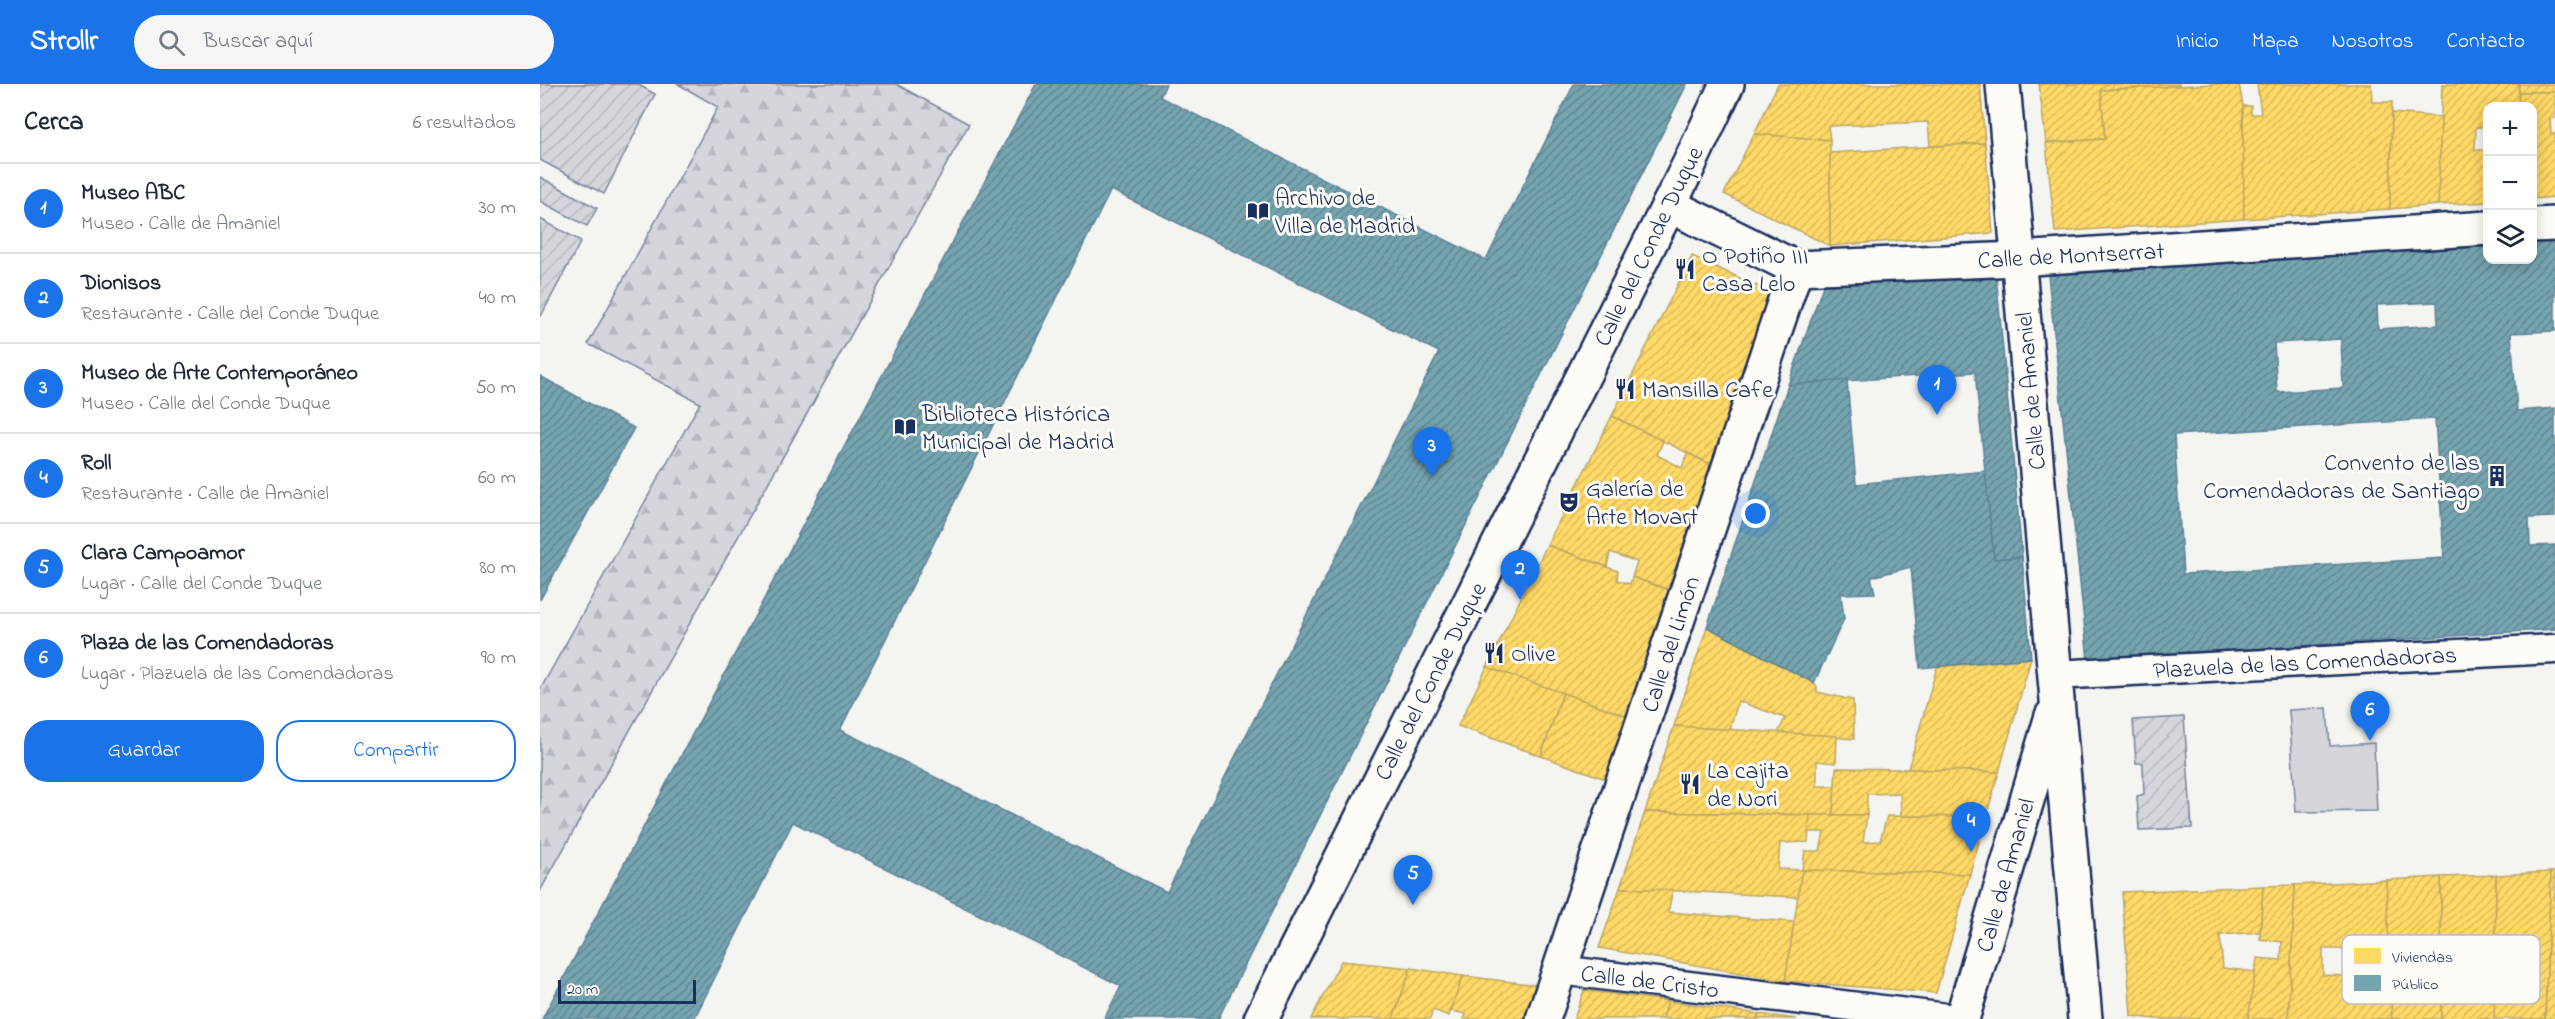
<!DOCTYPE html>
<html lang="es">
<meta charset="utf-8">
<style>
body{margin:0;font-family:"Indie Flower",sans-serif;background:#f6f6f7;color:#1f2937}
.controls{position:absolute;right:18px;top:18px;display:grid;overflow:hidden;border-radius:12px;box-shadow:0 3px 15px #0003}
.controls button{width:54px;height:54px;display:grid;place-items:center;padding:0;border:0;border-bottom:2px solid #e0e1e3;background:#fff;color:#1f2937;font:30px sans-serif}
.scale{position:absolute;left:18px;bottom:15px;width:138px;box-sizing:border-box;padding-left:6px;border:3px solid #1b2f5e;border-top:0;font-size:16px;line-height:21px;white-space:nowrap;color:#1b2f5e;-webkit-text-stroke:4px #fdfcf7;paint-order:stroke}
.you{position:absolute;left:1216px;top:430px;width:21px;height:21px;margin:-15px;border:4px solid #fff;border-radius:50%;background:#1a73e8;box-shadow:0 0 0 9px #1a73e833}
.badge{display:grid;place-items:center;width:39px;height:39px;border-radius:50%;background:#1a73e8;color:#fff;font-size:20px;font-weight:700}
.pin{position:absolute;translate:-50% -50px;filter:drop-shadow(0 2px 3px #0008)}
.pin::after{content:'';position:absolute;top:32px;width:21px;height:18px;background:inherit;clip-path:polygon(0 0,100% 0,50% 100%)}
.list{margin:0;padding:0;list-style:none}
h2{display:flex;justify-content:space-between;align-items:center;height:78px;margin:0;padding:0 24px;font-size:26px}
h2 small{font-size:20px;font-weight:400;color:#747a83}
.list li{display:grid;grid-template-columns:39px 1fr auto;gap:18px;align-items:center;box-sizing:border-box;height:90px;padding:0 24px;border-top:2px solid #e0e1e3}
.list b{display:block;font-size:22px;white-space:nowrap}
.list p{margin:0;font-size:20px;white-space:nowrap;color:#747a83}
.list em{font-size:20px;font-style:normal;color:#747a83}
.actions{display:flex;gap:12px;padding:18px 24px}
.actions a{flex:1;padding:14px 0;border:2px solid #1a73e8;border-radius:24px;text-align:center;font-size:21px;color:#1a73e8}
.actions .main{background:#1a73e8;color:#fff}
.icon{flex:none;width:33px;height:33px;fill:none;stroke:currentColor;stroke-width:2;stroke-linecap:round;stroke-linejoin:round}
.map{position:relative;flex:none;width:2015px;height:935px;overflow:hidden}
header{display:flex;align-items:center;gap:36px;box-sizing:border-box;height:84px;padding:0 30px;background:#1a73e8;color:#fff}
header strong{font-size:28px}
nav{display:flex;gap:33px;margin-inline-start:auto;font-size:21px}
.search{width:420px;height:54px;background:#f6f6f7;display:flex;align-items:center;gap:15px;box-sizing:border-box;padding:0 21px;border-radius:33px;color:#747a83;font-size:22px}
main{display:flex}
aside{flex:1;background:#fff}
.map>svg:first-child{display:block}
.green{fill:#d4d6db;stroke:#78829c;stroke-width:1.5}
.forest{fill:url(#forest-firs);stroke:#78829c;stroke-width:1.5}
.garden{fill:url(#garden-furrows);stroke:#78829c;stroke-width:1.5}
.homes{fill:url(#homes-hatch);stroke:#bba664;stroke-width:1.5;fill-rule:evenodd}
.public{fill:url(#public-hatch);stroke:#5b8297;stroke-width:1.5;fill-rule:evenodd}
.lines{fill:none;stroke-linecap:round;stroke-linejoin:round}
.pedestrian-casing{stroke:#1b2f5e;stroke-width:33}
.minor-casing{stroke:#1b2f5e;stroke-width:38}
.pedestrian{stroke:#fdfcf7;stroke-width:28}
.minor{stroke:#fdfcf7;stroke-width:33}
.labels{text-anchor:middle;stroke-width:6;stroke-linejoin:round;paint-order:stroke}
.poi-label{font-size:24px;fill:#1b2f5e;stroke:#fdfcf7;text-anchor:start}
.street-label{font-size:24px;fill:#1b2f5e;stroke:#fdfcf7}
.key{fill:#fdfcf7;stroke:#b9bec9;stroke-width:1.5}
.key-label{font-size:16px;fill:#1b2f5e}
</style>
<header>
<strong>Strollr</strong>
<div class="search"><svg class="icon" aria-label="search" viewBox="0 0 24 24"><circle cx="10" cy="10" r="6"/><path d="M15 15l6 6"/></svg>Buscar aquí</div>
<nav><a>Inicio</a><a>Mapa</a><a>Nosotros</a><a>Contacto</a></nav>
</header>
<main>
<aside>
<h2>Cerca<small>6 resultados</small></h2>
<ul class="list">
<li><span class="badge">1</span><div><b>Museo ABC</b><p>Museo · Calle de Amaniel</p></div><em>30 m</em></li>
<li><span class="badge">2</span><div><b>Dionisos</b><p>Restaurante · Calle del Conde Duque</p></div><em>40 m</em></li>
<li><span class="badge">3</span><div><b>Museo de Arte Contemporáneo</b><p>Museo · Calle del Conde Duque</p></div><em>50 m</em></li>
<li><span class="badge">4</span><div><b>Roll</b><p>Restaurante · Calle de Amaniel</p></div><em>60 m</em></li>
<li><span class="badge">5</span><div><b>Clara Campoamor</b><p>Lugar · Calle del Conde Duque</p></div><em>80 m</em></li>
<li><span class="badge">6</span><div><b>Plaza de las Comendadoras</b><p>Lugar · Plazuela de las Comendadoras</p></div><em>90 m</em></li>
</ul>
<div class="actions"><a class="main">Guardar</a><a>Compartir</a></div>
</aside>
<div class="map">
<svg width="2015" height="935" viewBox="0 0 2015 935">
<defs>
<pattern id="forest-firs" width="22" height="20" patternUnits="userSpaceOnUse" patternTransform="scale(1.5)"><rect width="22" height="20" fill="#d4d6db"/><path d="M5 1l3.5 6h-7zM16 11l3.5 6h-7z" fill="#b5b8be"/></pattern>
<pattern id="garden-furrows" width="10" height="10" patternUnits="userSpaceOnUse" patternTransform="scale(1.5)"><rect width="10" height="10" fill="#d4d6db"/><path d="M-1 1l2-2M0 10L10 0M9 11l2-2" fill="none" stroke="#b5b8be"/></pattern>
<pattern id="homes-hatch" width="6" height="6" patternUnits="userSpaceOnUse" patternTransform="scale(1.5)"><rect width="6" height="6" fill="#ffd966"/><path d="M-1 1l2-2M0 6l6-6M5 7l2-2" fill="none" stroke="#dabb5b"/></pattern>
<pattern id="public-hatch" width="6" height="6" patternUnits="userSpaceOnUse" patternTransform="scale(1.5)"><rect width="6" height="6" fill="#76a5af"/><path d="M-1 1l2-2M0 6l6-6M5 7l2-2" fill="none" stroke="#608792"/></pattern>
</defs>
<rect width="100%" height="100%" fill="#f4f4f1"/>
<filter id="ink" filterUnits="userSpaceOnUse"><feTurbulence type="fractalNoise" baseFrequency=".0167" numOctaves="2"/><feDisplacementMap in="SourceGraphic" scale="12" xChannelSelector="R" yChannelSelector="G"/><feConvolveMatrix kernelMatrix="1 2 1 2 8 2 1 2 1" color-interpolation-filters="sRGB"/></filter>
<g filter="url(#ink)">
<polygon class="green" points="1787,624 1790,662 1834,659 1837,727 1756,728 1749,626"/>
<polygon class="forest" points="138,0 356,0 429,40 0,807 0,606 160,319 48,260 178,23"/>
<g class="garden">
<polygon points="0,0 97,0 115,10 64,110 0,76"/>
<polygon points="0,93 57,124 47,142 0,117"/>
<polygon points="0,135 41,157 1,232 0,232"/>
<polygon points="1644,633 1652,744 1599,746 1597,712 1604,710 1603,679 1596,679 1593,636"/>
</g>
<g class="homes">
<polygon points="1238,0 1440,0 1445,59 1390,62 1388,38 1288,42 1290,56 1214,50"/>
<polygon points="1499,0 1639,0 1639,3 1561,6 1565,55 1506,59"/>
<polygon points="1674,0 1699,0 1703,22 1704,135 1515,148 1506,59 1565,55 1561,6"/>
<polygon points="1717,0 1831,0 1832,18 1852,18 1850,125 1704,135 1703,22 1711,22 1711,30 1721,30"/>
<polygon points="1902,0 1979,0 1978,22 1948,22 1948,43 1936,43 1935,66 1948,66 1948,118 1898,121"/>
<rect x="1979" y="0" width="36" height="8"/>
<polygon points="1979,8 2015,8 2015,34 2010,35 2011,50 2015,50 2015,113 1992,115 1992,22 1978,22"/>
<polygon points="1852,29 1901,33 1898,121 1850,125"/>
<polygon points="1214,50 1290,56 1290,162 1184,110"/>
<polygon points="1445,59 1453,149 1290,162 1290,69"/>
<polygon points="1152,172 1230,208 1172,381 1072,332"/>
<polygon points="1072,332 1123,357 1117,371 1142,384 1147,369 1172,381 1129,506 1092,493 1097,478 1070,468 1067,483 1007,461"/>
<polygon points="1007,461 1078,487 1077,496 1090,500 1092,493 1129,506 1087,632 947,583"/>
<polygon points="1167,543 1274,599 1277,602 1277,608 1313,616 1314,655 1238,649 1245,634 1198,617 1190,646 1134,642"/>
<polygon points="1491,574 1459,688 1368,685 1397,583"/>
<polygon points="947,583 1023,609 1001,672 918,642"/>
<polygon points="1023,609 1087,632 1066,695 1001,672"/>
<polygon points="1134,642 1297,652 1296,679 1277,677 1277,702 1295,702 1293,731 1105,728"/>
<polygon points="1296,684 1368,685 1459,688 1446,733 1361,732 1360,709 1327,710 1327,731 1293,731"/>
<polygon points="1105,728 1270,731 1268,758 1240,759 1238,785 1262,786 1258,813 1080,804"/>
<polygon points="1270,731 1327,731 1323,758 1340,757 1347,732 1446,733 1430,790 1262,786 1265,767 1280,767 1284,748 1268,748"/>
<polygon points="1262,786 1430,790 1396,909 1245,897"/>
<polygon points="2011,788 2005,935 1954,935 1955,897 1980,900 1980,872 1955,872 1956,791"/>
<polygon points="2011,788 2015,788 2015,935 2005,935"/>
<polygon points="1956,791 1955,872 1941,871 1941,901 1955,902 1954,935 1901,935 1901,894 1914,894 1914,871 1901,870 1901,793"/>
<polygon points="1901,793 1901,894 1879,895 1879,864 1849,865 1846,796"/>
<path d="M1846 796 1852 935H1748L1755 801ZM1783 865H1805V892L1783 891Z"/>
<polygon points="1755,801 1748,935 1708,935 1717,874 1741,876 1742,858 1720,855 1723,802"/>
<polygon points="1723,802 1720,848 1680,851 1683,884 1715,888 1708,935 1615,935 1591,932 1582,808"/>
<polygon points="1080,804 1133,806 1128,828 1254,838 1245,897 1059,864"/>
<polygon points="801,877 871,884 853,935 771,935"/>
<polygon points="871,884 923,892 909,932 893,926 890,935 853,935"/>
<polygon points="923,892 997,901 986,935 924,935 926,930 911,927"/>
<polygon points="1901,894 1901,935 1852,935 1850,895"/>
<polygon points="1044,906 1057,908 1128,917 1123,935 1034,935"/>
<polygon points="1128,917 1219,930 1217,935 1123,935"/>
<polygon points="1219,930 1257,935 1217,935"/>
</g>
<g class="public">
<path d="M496 0H626L620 13 946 176 1034 0H1147L678 935H564L581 902 253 738 154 935H2ZM571 106 899 268 627 808 300 646Z"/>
<path d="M2015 158V247L1971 249 1977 327 2015 324V433L1989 434 1990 462 2015 461V545L1548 576 1508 191 1948 162V176H1992V159ZM1897 218 1898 241 1838 245 1837 221ZM1801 255 1803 304 1737 308 1734 259ZM1895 335 1904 474 1643 490 1634 351Z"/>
<polygon points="1456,190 1482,473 1454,475 1435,288 1248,301 1284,199"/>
<polygon points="0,292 94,344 0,516"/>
<polygon points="1307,296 1316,400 1445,387 1454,475 1482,473 1491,574 1380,584 1371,483 1331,493 1335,509 1301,510 1304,535 1274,599 1167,543 1248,301"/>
</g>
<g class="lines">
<defs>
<g id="pedestrian">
<polyline points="1514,591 2015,565"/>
<polyline points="1020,886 1415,935"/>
</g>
<g id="minor">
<polyline points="1463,0 1545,935"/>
<polyline points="1129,121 1256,184 1478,175 1948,144"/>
<polyline points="1992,141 2015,140"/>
<polyline points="721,935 1148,83 1187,0"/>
<polyline points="1003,935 1256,184"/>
<polyline points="1422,935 1512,632"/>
</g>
</defs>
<use href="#pedestrian" class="pedestrian-casing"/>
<use href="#minor" class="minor-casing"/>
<use href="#pedestrian" class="pedestrian"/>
<use href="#minor" class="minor"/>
</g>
</g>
<defs>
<symbol id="library-bare" viewBox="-9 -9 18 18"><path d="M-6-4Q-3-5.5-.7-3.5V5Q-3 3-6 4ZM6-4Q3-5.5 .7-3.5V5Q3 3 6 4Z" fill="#1b2f5e" stroke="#fdfcf7" stroke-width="2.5" paint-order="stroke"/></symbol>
<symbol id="restaurant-bare" viewBox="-9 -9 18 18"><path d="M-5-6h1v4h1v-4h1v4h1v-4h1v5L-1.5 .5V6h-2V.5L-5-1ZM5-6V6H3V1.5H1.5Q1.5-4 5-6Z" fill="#1b2f5e" stroke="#fdfcf7" stroke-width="2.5" paint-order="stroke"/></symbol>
<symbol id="building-bare" viewBox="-9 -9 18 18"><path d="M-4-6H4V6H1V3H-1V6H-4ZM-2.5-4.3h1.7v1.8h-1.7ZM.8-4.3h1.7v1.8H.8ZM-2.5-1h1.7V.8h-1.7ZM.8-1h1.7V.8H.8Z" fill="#1b2f5e" stroke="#fdfcf7" stroke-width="2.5" paint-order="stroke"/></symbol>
<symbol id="theatre-bare" viewBox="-9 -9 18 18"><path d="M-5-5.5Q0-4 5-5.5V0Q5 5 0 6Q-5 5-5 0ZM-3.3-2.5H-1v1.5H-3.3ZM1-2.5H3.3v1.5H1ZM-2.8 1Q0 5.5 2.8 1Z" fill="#1b2f5e" stroke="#fdfcf7" stroke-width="2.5" paint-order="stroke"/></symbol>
</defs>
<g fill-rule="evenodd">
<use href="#library-bare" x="703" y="112" width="30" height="30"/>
<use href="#restaurant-bare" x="1130" y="170" width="30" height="30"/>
<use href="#restaurant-bare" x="1070" y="290" width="30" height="30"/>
<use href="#library-bare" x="350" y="328" width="30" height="30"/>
<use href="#building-bare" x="1942" y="377" width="30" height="30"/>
<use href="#theatre-bare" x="1014" y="403" width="30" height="30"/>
<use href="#restaurant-bare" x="939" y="554" width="30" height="30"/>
<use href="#restaurant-bare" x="1135" y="685" width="30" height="30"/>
</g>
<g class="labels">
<g class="poi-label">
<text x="735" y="121">Archivo de<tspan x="735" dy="28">Villa de Madrid</tspan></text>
<text x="1162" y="179">O Potiño III<tspan x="1162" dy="28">Casa Lelo</tspan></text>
<text x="1102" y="313">Mansilla Cafe</text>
<text x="382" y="337">Biblioteca Histórica<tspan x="382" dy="28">Municipal de Madrid</tspan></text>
<text x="1940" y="386" text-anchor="end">Convento de las<tspan x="1940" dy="28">Comendadoras de Santiago</tspan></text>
<text x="1046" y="412">Galería de<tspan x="1046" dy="28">Arte Movart</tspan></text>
<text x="971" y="577">Olive</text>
<text x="1167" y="694">La cajita<tspan x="1167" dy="28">de Nori</tspan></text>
</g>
<g class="street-label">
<text transform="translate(1108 162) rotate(-64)" y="8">Calle del Conde Duque</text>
<text transform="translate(1531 171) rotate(-3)" y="8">Calle de Montserrat</text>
<text transform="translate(1490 307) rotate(-95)" y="8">Calle de Amaniel</text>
<text transform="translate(1130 560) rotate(-72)" y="8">Calle del Limón</text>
<text transform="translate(1765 578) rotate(-3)" y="8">Plazuela de las Comendadoras</text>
<text transform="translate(890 597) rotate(-63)" y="8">Calle del Conde Duque</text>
<text transform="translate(1465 791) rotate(-74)" y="8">Calle de Amaniel</text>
<text transform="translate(1110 897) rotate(7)" y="8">Calle de Cristo</text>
</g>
</g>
<rect x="1802" y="851" width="198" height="69" rx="9" class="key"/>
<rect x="1814" y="864" width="27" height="16" fill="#ffd966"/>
<rect x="1814" y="891" width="27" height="16" fill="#76a5af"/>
<g class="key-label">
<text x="1852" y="878">Viviendas</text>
<text x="1852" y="905">Público</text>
</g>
</svg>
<div class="controls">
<button>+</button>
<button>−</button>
<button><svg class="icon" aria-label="layers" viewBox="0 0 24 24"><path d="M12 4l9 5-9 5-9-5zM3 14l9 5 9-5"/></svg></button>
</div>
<div class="scale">20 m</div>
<div class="you"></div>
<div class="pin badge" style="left:1397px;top:331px">1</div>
<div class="pin badge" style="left:980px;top:516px">2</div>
<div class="pin badge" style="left:892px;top:393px">3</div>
<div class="pin badge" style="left:1431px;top:768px">4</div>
<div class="pin badge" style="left:873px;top:821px">5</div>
<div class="pin badge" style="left:1830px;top:657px">6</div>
</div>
</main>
